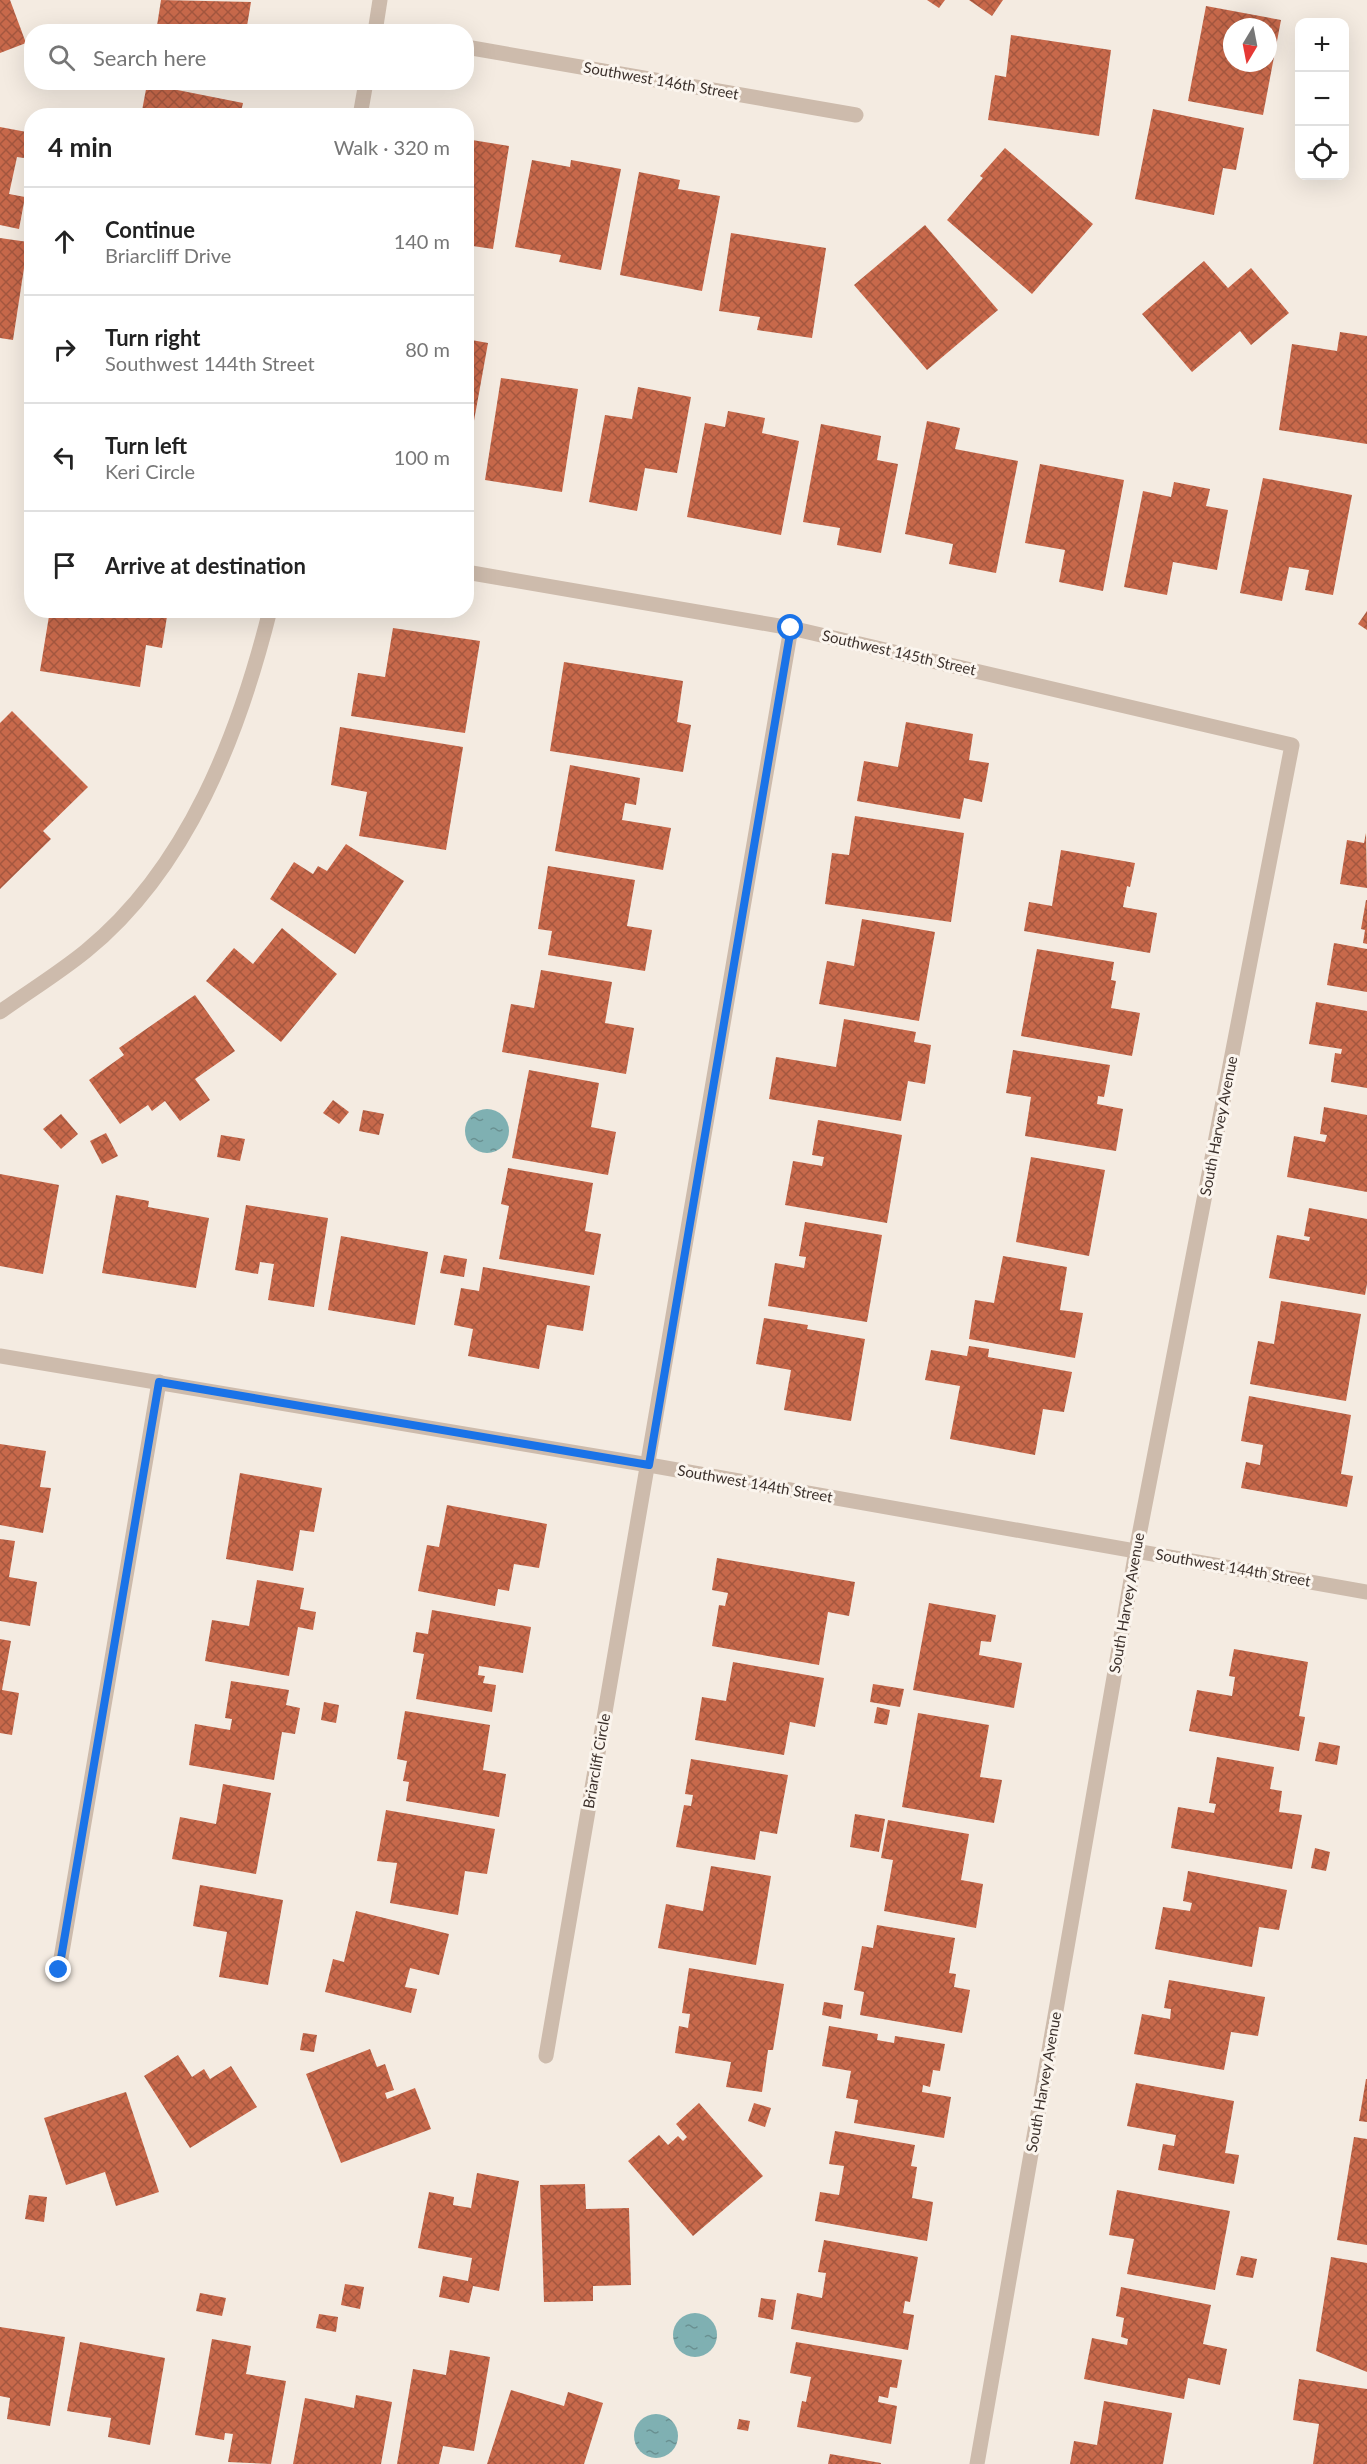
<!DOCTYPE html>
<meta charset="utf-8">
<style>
body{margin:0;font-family:Lato,sans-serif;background:#f2f2f2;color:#222}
.controls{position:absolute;right:18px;top:18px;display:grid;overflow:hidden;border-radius:12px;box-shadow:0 6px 24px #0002}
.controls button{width:54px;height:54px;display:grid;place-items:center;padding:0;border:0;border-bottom:2px solid #e0e0e0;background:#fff;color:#222;font:30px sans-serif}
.compass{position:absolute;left:1223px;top:18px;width:54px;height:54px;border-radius:50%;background:#fff;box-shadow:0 6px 24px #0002;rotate:190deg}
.stop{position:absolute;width:18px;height:18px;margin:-14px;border:4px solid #1a73e8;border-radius:50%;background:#fff}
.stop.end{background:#1a73e8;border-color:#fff;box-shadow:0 2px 6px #0008}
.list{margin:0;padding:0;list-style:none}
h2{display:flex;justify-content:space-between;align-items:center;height:78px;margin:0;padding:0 24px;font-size:26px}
h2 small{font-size:20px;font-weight:400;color:#767676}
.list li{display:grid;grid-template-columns:39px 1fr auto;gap:18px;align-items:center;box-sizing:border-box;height:108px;padding:0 24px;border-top:2px solid #e0e0e0}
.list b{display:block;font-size:22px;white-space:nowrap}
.list p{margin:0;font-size:20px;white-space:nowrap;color:#767676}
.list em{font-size:20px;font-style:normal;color:#767676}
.icon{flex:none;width:33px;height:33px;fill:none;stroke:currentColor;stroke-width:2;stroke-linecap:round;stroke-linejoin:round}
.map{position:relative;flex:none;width:1367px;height:2464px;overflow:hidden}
.search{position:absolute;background:#fff;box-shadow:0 6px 24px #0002;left:24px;top:24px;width:450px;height:66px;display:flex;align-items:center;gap:15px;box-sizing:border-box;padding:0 21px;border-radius:24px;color:#767676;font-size:22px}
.panel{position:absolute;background:#fff;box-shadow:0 6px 24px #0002;left:24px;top:108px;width:450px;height:510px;border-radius:24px}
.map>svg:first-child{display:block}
.water{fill:url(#water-ripples)}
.building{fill:url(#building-cross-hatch);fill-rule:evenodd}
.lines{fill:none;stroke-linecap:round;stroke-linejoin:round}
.minor{stroke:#cdbbac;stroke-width:15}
.route{stroke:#1a73e8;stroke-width:8}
.labels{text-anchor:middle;stroke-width:6;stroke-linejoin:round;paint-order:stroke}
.street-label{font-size:15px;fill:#3b302b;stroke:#fbf5ee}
</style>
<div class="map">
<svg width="1367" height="2464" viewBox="0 0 1367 2464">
<defs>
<pattern id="water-ripples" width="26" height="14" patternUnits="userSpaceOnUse" patternTransform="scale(1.5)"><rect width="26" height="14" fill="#7fb0b2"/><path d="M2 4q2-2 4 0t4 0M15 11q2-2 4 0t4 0" fill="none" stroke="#699091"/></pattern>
<pattern id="building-cross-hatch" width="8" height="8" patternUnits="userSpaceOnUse" patternTransform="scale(1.5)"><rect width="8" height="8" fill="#c8694b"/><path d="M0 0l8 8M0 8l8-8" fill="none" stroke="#a4573f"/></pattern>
</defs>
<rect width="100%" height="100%" fill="#f4ebe1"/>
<g class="water">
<circle cx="487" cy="1131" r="22"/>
<circle cx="695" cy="2335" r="22"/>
<circle cx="656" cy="2436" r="22"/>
</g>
<g class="building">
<polygon points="0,0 10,0 26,43 0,53"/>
<polygon points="161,0 251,2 246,32 156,32"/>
<polygon points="927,0 945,0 939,8"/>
<polygon points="969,0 1003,0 992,16"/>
<path d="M1206 6 1281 20 1263 115 1188 101ZM1232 27H1268V63H1232Z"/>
<polygon points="1011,35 1111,50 1099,136 988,120 995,75 1006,77"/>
<polygon points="147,84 243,103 240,116 141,116"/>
<polygon points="1153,109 1244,128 1236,170 1223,168 1214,215 1135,199"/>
<polygon points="0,127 32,133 31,159 17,157 9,194 25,197 19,229 0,225"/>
<polygon points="466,139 509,146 493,249 466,245"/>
<polygon points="1005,148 1093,224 1032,294 947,220 983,178 980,176"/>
<polygon points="532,160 570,167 571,160 621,169 601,270 559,262 561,255 515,247"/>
<polygon points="639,172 680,180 678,189 720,196 702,291 620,275"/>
<polygon points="925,225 998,310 927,370 854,285"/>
<polygon points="731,233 826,248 812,338 757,330 760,317 719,311"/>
<polygon points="0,238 28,242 13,340 0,338"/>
<polygon points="1204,261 1228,288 1251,268 1289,313 1251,345 1240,331 1192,372 1142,314"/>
<polygon points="1340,332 1367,336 1367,444 1279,430 1292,344 1337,351"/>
<polygon points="466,339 488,343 468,454 466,454"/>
<polygon points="501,378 578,389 562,492 485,480"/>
<polygon points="638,387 691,397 677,473 645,468 637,511 589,502 605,415 632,419"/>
<polygon points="728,411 765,418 762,433 799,441 781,535 687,517 705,423 725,427"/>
<polygon points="927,421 960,428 955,449 1018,461 996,573 949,564 953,544 905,534"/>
<polygon points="821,424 881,436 877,460 898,464 881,553 837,545 840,528 803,522"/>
<polygon points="1040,464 1124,480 1103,591 1059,582 1065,550 1025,543"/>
<polygon points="1263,478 1352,495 1333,595 1305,590 1309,570 1289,567 1282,601 1240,593"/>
<polygon points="1174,482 1210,489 1206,506 1228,510 1217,570 1173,562 1167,595 1124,587 1143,491 1171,497"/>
<polygon points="50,610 168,610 162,648 146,645 140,687 40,671"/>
<polygon points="1367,611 1367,630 1358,624"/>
<polygon points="393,628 480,641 465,733 351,716 358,673 385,677"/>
<polygon points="564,662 683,681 677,722 691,725 683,772 550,751"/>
<polygon points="12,711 88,787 43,831 51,839 0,889 0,723"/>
<polygon points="906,722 973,734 969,760 989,763 982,802 964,798 960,819 857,801 864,761 898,767"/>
<polygon points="340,727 463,747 446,850 359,836 367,792 331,785"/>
<polygon points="570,765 640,778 636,805 625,803 622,820 671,828 663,870 555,851"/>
<polygon points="855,816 964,833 951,922 825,904 832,853 849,855"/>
<polygon points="1366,833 1367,888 1340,884 1347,840 1364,843"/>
<polygon points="346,844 404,881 355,954 270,899 294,862 313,874 318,866 327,871"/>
<polygon points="1061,850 1135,863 1130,887 1127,886 1123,907 1157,913 1150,953 1024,931 1029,902 1052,906"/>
<polygon points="548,866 635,880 627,926 652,930 645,971 548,955 552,931 538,929"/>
<polygon points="1366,900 1367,900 1367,944 1363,943 1365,930 1361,929"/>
<polygon points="862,919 935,932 919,1021 819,1004 827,961 854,966"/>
<polygon points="282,928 337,974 281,1042 206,981 234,948 253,964"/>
<polygon points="1334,943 1367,949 1367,992 1327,985"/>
<polygon points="1037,949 1114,962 1111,980 1116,981 1111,1008 1140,1013 1132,1056 1021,1036"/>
<polygon points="541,970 612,982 605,1023 634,1028 626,1074 502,1052 511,1004 534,1008"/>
<polygon points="195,995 235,1051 195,1079 210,1100 180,1121 165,1101 152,1111 148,1105 120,1124 89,1080 124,1055 119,1048"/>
<polygon points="1316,1002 1367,1011 1367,1088 1331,1082 1335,1053 1341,1054 1342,1049 1309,1044"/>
<polygon points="844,1019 916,1032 914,1042 931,1045 925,1084 908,1081 901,1121 769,1099 776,1057 836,1067"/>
<polygon points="1013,1050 1110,1065 1104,1097 1098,1096 1097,1104 1123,1109 1116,1151 1025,1136 1031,1097 1006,1093"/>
<polygon points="529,1070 599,1083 591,1127 616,1132 608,1175 512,1158"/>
<polygon points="333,1100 349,1112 339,1124 323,1113"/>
<polygon points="1324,1107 1367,1115 1367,1192 1287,1177 1294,1136 1325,1142 1327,1135 1320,1134"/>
<polygon points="363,1110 384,1114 379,1135 359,1131"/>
<polygon points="61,1114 78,1134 61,1149 43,1129"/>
<polygon points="818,1120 902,1135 887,1223 785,1205 793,1161 822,1166 824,1157 812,1155"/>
<polygon points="106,1133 118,1156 102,1164 90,1141"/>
<polygon points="221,1135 245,1139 240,1161 217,1157"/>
<polygon points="1031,1157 1105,1170 1089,1256 1016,1242"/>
<polygon points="508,1168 593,1183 585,1231 601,1234 594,1275 499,1259 509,1206 501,1204"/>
<polygon points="0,1174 59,1185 43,1274 0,1266"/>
<polygon points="116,1195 149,1201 148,1207 209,1218 196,1288 102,1273"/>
<polygon points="246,1205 328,1218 314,1307 268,1300 274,1264 260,1262 258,1274 235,1270"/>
<polygon points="1309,1208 1367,1219 1367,1284 1365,1295 1269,1278 1277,1235 1309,1241 1310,1237 1304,1236"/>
<polygon points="805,1222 882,1235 867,1322 768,1306 775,1263 804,1268 806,1257 799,1256"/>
<polygon points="341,1236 428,1252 415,1325 328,1310"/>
<polygon points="444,1255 467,1259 464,1277 440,1273"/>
<polygon points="1003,1256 1067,1267 1060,1310 1083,1313 1075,1358 969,1339 975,1300 994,1303"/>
<polygon points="483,1267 590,1286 583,1331 547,1325 539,1369 468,1356 473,1329 454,1325 461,1288 479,1291"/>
<polygon points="1281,1301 1361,1314 1346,1401 1250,1384 1258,1341 1274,1344"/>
<polygon points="764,1318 808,1325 807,1329 865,1339 851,1421 784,1410 791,1370 756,1364"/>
<polygon points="969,1346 989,1349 988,1357 1072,1372 1064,1412 1043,1409 1035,1455 950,1439 960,1386 925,1380 931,1350 967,1356"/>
<polygon points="1249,1396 1351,1415 1341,1474 1353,1476 1347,1507 1241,1488 1246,1462 1260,1465 1263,1445 1241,1441"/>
<polygon points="0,1444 46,1451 40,1487 51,1488 43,1533 0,1525"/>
<polygon points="240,1473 322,1488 314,1532 300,1530 293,1571 226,1559"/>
<polygon points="447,1505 547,1524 539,1568 514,1564 509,1591 498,1589 495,1606 418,1591 427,1545 439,1547"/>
<polygon points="0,1539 15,1541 9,1577 37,1582 30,1626 0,1621"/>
<polygon points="717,1558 855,1582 849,1616 828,1612 819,1665 712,1646 719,1605 725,1606 728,1593 712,1590"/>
<polygon points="257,1580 304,1588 300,1609 316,1612 313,1630 298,1627 289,1676 205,1661 212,1620 249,1626"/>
<polygon points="929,1603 996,1615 991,1642 981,1641 979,1655 1022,1663 1014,1708 913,1690"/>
<polygon points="432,1610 531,1627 523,1673 479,1666 478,1675 485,1676 483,1683 496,1685 492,1712 416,1699 424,1654 413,1652 416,1632 428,1634"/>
<polygon points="0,1639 11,1641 2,1690 19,1693 12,1735 0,1733"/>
<polygon points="1234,1649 1308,1662 1299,1716 1305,1717 1299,1751 1189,1731 1197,1690 1232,1696 1235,1677 1229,1676"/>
<polygon points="733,1662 824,1678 815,1727 790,1722 784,1755 695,1740 702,1697 726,1701"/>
<polygon points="231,1681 289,1690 286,1705 300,1708 295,1734 282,1732 274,1780 189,1765 195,1724 230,1730 232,1719 225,1718"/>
<polygon points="873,1684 904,1689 900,1707 870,1702"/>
<polygon points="324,1702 339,1705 336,1723 321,1720"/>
<polygon points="877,1707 890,1710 887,1725 874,1723"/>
<polygon points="405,1711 490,1725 483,1770 506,1774 499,1817 406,1801 409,1782 403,1781 407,1761 397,1759"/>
<polygon points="918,1713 989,1725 980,1777 1002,1780 994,1823 902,1807"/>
<polygon points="1319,1742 1340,1746 1337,1765 1315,1761"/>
<polygon points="1217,1757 1274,1767 1270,1789 1282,1791 1279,1812 1302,1815 1292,1869 1171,1848 1178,1807 1214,1813 1216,1804 1209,1803"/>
<polygon points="691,1759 788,1775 777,1834 760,1831 755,1860 676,1847 684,1805 691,1806 693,1795 685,1794"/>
<polygon points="223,1784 271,1793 256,1874 172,1859 180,1817 216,1824"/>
<polygon points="386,1810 495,1829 487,1874 465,1871 458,1915 390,1903 397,1863 377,1861"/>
<polygon points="855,1814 885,1819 879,1852 850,1847"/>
<polygon points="888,1820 969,1834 961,1880 983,1884 976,1928 884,1911 893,1860 881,1858"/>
<polygon points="1315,1848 1330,1852 1326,1871 1311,1868"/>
<polygon points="711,1866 771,1876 756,1965 658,1948 666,1904 703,1911"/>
<polygon points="1188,1871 1287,1890 1279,1930 1259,1927 1252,1967 1155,1949 1163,1907 1190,1911 1192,1903 1183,1901"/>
<polygon points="200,1885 283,1900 268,1985 219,1977 227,1932 193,1926"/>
<polygon points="356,1911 449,1934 439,1975 410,1968 405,1987 417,1989 411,2013 325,1992 333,1959 344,1962"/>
<polygon points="877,1925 955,1938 949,1973 956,1974 954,1987 970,1990 962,2033 860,2015 864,1992 854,1990 862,1946 873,1948"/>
<polygon points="689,1968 784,1984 773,2050 768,2050 762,2092 726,2087 731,2062 675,2053 679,2026 688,2028 690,2014 682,2013"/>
<polygon points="1169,1980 1265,1997 1258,2036 1231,2032 1224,2070 1134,2054 1142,2014 1170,2019 1171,2009 1164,2008"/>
<polygon points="824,2002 843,2005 841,2019 822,2015"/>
<polygon points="829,2026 878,2034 877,2040 894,2043 895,2036 945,2044 940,2071 933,2070 930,2087 923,2085 922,2092 951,2097 944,2138 854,2123 858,2100 846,2098 851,2071 822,2066"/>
<polygon points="303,2033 317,2035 314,2052 300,2050"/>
<polygon points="370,2049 377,2067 385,2064 394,2090 385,2093 387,2099 415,2088 431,2129 341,2163 306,2074"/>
<polygon points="178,2055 192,2077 204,2069 210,2079 231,2066 257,2107 190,2148 144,2076"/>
<polygon points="1366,2079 1367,2079 1367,2122 1359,2121"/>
<polygon points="1136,2083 1234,2101 1225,2153 1239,2155 1234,2184 1158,2170 1163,2144 1174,2146 1176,2135 1127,2126"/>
<polygon points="126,2092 159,2192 116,2206 105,2172 66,2185 44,2118"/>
<polygon points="699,2103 763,2176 693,2236 628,2161 659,2135 668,2145 678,2136 683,2141 687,2137 676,2124"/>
<polygon points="754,2103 771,2108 765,2127 748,2121"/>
<polygon points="835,2131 915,2145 911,2166 917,2167 912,2198 933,2202 927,2241 815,2221 820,2192 839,2195 844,2166 829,2164"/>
<polygon points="1354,2137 1367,2139 1367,2245 1337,2240"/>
<polygon points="477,2173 519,2181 499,2291 473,2286 469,2303 439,2297 443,2276 468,2281 472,2258 418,2248 429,2192 454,2197 453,2205 471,2208"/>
<polygon points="585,2184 586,2209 629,2208 631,2285 593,2286 593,2301 544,2302 540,2185"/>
<polygon points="1117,2190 1230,2211 1215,2290 1127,2274 1134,2239 1109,2235"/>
<polygon points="29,2195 47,2197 44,2222 25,2219"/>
<polygon points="824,2240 918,2257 910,2302 905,2301 903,2313 914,2315 908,2350 791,2329 797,2293 822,2298 826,2273 818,2272"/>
<polygon points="1241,2256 1257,2259 1253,2278 1236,2275"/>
<polygon points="1331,2257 1367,2263 1367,2372 1316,2351"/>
<polygon points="345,2284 364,2287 360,2309 341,2305"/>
<polygon points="1121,2287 1211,2305 1203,2344 1227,2349 1220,2385 1188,2378 1184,2399 1084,2379 1092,2338 1127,2345 1128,2339 1121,2337 1124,2318 1116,2316"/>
<polygon points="200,2293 226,2298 222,2316 196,2311"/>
<polygon points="761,2298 776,2300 773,2320 758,2317"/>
<polygon points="319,2314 338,2317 336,2332 316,2328"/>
<polygon points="0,2327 65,2337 50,2426 7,2419 10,2398 0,2396"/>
<polygon points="212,2339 251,2346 246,2374 286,2381 271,2464 228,2462 233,2434 225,2433 224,2440 195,2435"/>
<polygon points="80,2342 165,2358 150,2445 108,2437 111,2418 67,2411"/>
<polygon points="796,2342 902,2360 897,2388 890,2387 888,2398 879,2396 878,2402 897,2406 891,2444 797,2427 802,2401 806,2402 811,2377 790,2373"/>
<polygon points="450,2350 490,2357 474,2451 443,2446 439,2464 397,2464 413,2369 446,2375"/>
<polygon points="1299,2379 1367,2389 1367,2464 1313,2464 1319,2424 1293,2420"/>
<polygon points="511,2390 564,2406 568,2392 603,2403 584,2464 487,2464"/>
<polygon points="356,2395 392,2402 381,2464 293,2464 305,2398 354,2408"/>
<polygon points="1104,2401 1172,2413 1163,2464 1070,2464 1074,2441 1097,2445"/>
<polygon points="739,2419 750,2421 748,2431 737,2429"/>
<polygon points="830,2454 881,2463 881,2464 828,2464"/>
</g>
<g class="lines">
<g class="minor">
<polyline points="375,32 380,0"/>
<polyline points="466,47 856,115"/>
<polyline points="360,116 366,82"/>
<polyline points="466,572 791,628 1292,745 1136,1551 977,2464"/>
<path d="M0 1012C28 992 59 973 86 951 188 868 239 734 270 610"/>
<polyline points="0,1356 649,1465 1367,1592"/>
<polyline points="59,1970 159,1382"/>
<polyline points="546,2056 791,628"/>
</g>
</g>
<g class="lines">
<polyline class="route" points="59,1970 159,1382 649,1465 791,628"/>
</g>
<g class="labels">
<g class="street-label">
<text transform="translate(661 81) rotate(10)" y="5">Southwest 146th Street</text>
<text transform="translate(899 653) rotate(13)" y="5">Southwest 145th Street</text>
<text transform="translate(1219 1126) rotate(-79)" y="5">South Harvey Avenue</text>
<text transform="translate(755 1484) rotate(10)" y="5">Southwest 144th Street</text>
<text transform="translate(1233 1568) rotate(10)" y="5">Southwest 144th Street</text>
<text transform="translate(1127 1603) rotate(-80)" y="5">South Harvey Avenue</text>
<text transform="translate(597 1761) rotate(-80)" y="5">Briarcliff Circle</text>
<text transform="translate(1044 2082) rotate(-80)" y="5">South Harvey Avenue</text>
</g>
</g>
</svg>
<div class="controls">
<button>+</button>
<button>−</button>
<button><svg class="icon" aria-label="locate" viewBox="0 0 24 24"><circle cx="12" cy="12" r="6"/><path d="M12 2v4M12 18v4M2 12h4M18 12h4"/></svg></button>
</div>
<svg class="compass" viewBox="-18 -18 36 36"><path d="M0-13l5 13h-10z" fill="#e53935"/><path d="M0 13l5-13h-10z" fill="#767676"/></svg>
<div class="stop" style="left:791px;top:628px"></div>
<div class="stop end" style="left:59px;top:1970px"></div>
<div class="search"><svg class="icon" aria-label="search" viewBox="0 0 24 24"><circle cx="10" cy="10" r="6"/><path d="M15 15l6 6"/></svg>Search here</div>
<section class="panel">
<h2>4 min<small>Walk · 320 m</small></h2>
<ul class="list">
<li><svg class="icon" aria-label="ahead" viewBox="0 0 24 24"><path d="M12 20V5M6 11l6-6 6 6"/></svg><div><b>Continue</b><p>Briarcliff Drive</p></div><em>140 m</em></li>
<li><svg class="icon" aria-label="right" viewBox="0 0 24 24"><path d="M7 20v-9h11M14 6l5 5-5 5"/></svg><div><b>Turn right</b><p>Southwest 144th Street</p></div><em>80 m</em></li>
<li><svg class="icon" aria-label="left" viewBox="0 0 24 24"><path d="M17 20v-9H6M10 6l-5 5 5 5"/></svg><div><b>Turn left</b><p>Keri Circle</p></div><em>100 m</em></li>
<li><svg class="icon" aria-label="arrive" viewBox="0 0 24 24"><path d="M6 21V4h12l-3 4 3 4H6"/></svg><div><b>Arrive at destination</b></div></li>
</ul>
</section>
</div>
